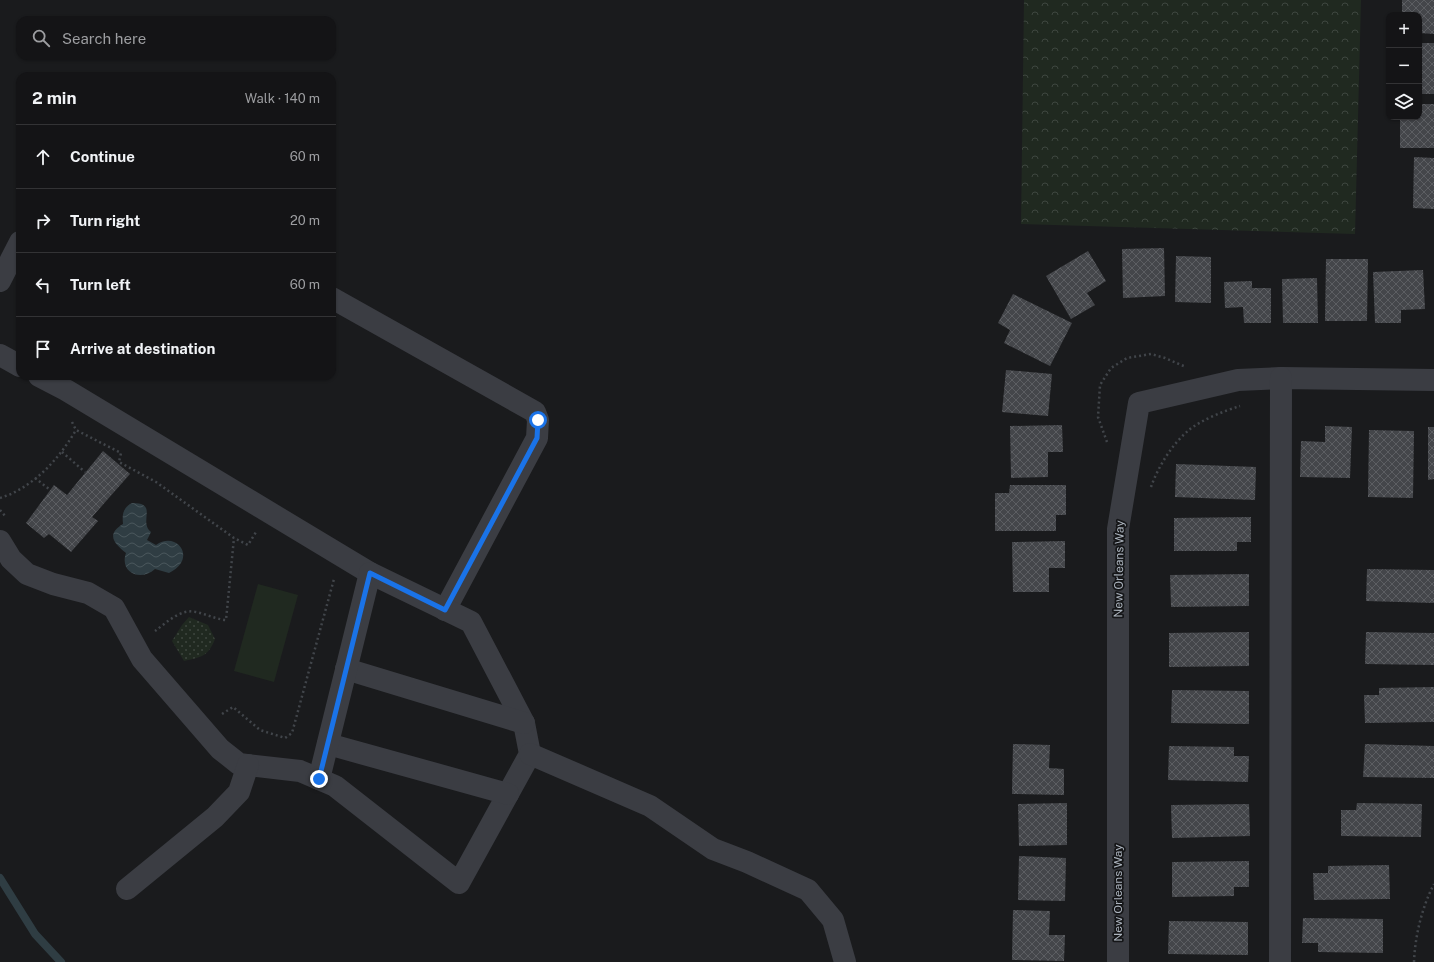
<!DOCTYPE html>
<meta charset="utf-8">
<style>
body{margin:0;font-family:"Public Sans",sans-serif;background:#212123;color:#f1f3f6}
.controls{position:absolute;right:12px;top:12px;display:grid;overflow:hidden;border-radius:8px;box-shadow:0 1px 3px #0004}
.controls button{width:36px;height:36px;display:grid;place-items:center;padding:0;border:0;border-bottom:1px solid #333335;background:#141416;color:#f1f3f6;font:20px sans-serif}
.stop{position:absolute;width:12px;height:12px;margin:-9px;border:3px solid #1a73e8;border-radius:50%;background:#fff}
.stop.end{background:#1a73e8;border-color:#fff;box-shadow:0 1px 4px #0008}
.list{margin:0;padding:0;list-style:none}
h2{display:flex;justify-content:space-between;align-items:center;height:52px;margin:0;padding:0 16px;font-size:17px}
h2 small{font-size:13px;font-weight:400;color:#9d9ea1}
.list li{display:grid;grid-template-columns:26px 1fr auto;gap:12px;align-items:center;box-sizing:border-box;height:64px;padding:0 16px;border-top:1px solid #333335}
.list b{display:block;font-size:15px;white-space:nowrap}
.list em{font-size:13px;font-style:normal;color:#9d9ea1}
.icon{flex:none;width:22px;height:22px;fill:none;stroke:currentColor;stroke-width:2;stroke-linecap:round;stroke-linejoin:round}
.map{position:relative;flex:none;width:1434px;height:962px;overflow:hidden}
.search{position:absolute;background:#141416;box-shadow:0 1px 3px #0004;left:16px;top:16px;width:320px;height:44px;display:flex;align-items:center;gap:10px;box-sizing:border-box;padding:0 14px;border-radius:12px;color:#9d9ea1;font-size:15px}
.panel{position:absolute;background:#141416;box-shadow:0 1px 3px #0004;left:16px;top:72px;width:320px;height:308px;border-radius:12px}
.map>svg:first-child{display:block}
.green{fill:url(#green-dots)}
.forest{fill:url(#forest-crowns)}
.pitch{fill:#202920}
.water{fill:url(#water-waves)}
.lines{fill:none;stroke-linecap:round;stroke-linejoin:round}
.stream{stroke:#2f3d43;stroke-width:8}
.building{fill:url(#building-cross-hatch)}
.path{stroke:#41454a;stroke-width:2.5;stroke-dasharray:2 3;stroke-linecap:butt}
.minor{stroke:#3b3d43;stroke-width:22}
.route{stroke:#1a73e8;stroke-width:5}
.labels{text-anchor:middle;stroke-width:3.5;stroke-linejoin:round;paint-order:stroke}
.street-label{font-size:12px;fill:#acb4be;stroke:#151618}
</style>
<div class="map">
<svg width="1434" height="962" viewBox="0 0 1434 962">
<defs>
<pattern id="green-dots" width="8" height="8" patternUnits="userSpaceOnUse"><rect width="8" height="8" fill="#202920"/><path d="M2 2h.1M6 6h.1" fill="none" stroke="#3e463f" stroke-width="1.8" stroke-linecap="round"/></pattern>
<pattern id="forest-crowns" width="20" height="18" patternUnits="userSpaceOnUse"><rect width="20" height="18" fill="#202920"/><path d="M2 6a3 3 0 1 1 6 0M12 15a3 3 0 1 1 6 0" fill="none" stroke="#3e463f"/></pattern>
<pattern id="water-waves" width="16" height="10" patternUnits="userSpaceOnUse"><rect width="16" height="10" fill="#2f3d43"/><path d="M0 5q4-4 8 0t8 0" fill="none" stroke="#4a575c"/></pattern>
<pattern id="building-cross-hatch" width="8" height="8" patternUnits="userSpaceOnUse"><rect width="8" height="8" fill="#44464a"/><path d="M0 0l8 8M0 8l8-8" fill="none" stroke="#5c5e62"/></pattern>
</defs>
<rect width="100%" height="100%" fill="#1a1b1d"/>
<path class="green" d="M189 617 208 625 215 639C208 657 201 657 184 661L172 641 182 625Z"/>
<polygon class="forest" points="1024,0 1361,0 1355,234 1021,224"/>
<polygon class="pitch" points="258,584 298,595 274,682 234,671"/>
<path class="water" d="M132 503C159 503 138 521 151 532L147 540 156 545C177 530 198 559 169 573L155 569C141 582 119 573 126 553 115 544 105 535 123 524 122 514 123 508 132 503Z"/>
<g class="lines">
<polyline class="stream" points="0,878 35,934 61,962"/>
</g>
<g class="building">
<polygon points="1402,0 1434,0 1434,34 1419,33 1419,15 1402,15"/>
<polygon points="1419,43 1434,43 1434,94 1420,94"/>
<polygon points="1419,104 1434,104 1434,148 1400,148 1400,117 1419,117"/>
<polygon points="1414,157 1434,158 1434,209 1413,208"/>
<polygon points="1164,248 1165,296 1123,298 1122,249"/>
<polygon points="1088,251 1106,281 1087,293 1095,305 1071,319 1046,276"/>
<polygon points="1176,256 1211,257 1211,303 1175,302"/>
<polygon points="1326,259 1368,259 1367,321 1325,321"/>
<polygon points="1423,270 1425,309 1401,310 1401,323 1375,323 1373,272"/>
<polygon points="1317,278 1318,323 1283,323 1282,279"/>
<polygon points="1252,281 1252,288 1271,288 1271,323 1244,323 1243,307 1225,308 1224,282"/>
<polygon points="1013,294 1072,323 1050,366 1004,343 1010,330 998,323"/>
<polygon points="1006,370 1052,374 1048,416 1002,412"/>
<polygon points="1062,425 1063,452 1048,452 1048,477 1011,478 1010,426"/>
<polygon points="1325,426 1352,427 1350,478 1300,477 1301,441 1325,442"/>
<polygon points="1428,427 1434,427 1434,479 1428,480"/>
<polygon points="1369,430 1414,431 1413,498 1368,497"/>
<polygon points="103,451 130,474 92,517 98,521 71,552 49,534 44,538 26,523 54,485 67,495"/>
<polygon points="1176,464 1256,467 1255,500 1175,497"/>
<polygon points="1010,485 1066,485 1066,515 1056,515 1056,531 995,531 995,493 1009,493"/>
<polygon points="1251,517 1251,542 1237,542 1237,551 1174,551 1174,518"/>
<polygon points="1065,541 1065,568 1049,568 1049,592 1013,592 1012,542"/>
<polygon points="1367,569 1434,570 1434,603 1366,601"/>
<polygon points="1249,574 1249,606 1171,607 1170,575"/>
<polygon points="1249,632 1249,666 1169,667 1169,633"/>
<polygon points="1366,632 1434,633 1434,665 1365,664"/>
<polygon points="1434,687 1434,722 1365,723 1364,695 1379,695 1379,688"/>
<polygon points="1172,690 1249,691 1249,724 1171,723"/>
<polygon points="1013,744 1050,745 1049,768 1064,769 1064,795 1012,794"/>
<polygon points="1365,744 1434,746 1434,778 1363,777"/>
<polygon points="1169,746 1234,747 1234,756 1249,756 1248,782 1168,780"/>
<polygon points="1067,803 1067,845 1019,846 1018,804"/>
<polygon points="1357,803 1422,804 1421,837 1341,836 1341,810 1356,810"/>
<polygon points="1249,804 1250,836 1172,838 1171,805"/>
<polygon points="1019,856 1066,858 1065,901 1018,900"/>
<polygon points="1249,861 1249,887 1234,887 1234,896 1172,897 1172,862"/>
<polygon points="1389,865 1390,899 1314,900 1313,873 1328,873 1328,866"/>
<polygon points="1013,910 1050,911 1049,935 1065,935 1064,961 1012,960"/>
<polygon points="1303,918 1383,919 1383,953 1318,952 1318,943 1302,943"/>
<polygon points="1169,921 1248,922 1248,955 1168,954"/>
</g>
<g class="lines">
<g class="path">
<polyline points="72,422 76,430 121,453 119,462 156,482 234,538 248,545 256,532"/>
<polyline points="1107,442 1098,417 1100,385 1111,368 1127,358 1151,354 1165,358 1186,367"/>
<polyline points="62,452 85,472"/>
<polyline points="35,478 49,489"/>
<path d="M1151 487C1158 467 1172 444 1189 430 1201 420 1224 411 1240 406"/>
<path d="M0 498C33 488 59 459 76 430"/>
<polyline points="0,510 6,517"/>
<path d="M155 631C166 623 181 608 196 612 206 614 215 619 226 620L234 538"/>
<polyline points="222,714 233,707 260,730 285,738 292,733 334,579"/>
<path d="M1414 962C1415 936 1422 907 1434 884"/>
</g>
<g class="minor">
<polyline points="0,281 20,242"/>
<polyline points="332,298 535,412 538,420 537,438 445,610"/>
<polyline points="0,355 20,366"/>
<polyline points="0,541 11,559 27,574 53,584 88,593 114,608 142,659 220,749 239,764 300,771 335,786 459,883 530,754 524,723 471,622 370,573 66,390 39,376"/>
<polyline points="346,669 524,723"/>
<polyline points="328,744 508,794"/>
<polyline points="530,754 650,806 713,849 747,862 808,890 833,920 845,962"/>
<polyline points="319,779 370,573"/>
<polyline points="127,889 215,817 239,792 248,765"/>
<polyline points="1118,962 1118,529 1139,403 1238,380 1281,378 1434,380"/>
<polyline points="1280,962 1281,378"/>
</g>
</g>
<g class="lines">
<polyline class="route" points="319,779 370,573 445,610 537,438 538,420"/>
</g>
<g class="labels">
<g class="street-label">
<text transform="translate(1119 569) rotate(-89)" y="4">New Orleans Way</text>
<text transform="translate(1118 893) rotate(-90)" y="4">New Orleans Way</text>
</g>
</g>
</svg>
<div class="controls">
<button>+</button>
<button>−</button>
<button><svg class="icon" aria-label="layers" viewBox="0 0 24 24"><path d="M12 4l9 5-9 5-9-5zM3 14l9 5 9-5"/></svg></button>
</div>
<div class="stop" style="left:538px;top:420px"></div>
<div class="stop end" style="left:319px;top:779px"></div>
<div class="search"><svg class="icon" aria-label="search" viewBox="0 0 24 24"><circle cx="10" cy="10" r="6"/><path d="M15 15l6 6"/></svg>Search here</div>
<section class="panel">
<h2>2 min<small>Walk · 140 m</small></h2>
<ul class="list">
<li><svg class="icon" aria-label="ahead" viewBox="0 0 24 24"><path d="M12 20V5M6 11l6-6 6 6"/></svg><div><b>Continue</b></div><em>60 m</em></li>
<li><svg class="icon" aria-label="right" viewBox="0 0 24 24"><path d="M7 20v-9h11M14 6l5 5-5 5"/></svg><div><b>Turn right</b></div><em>20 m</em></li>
<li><svg class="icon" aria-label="left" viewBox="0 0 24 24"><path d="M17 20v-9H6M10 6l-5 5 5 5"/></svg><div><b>Turn left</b></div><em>60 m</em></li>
<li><svg class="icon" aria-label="arrive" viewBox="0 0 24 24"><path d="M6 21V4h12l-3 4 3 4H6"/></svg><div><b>Arrive at destination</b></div></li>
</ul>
</section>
</div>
